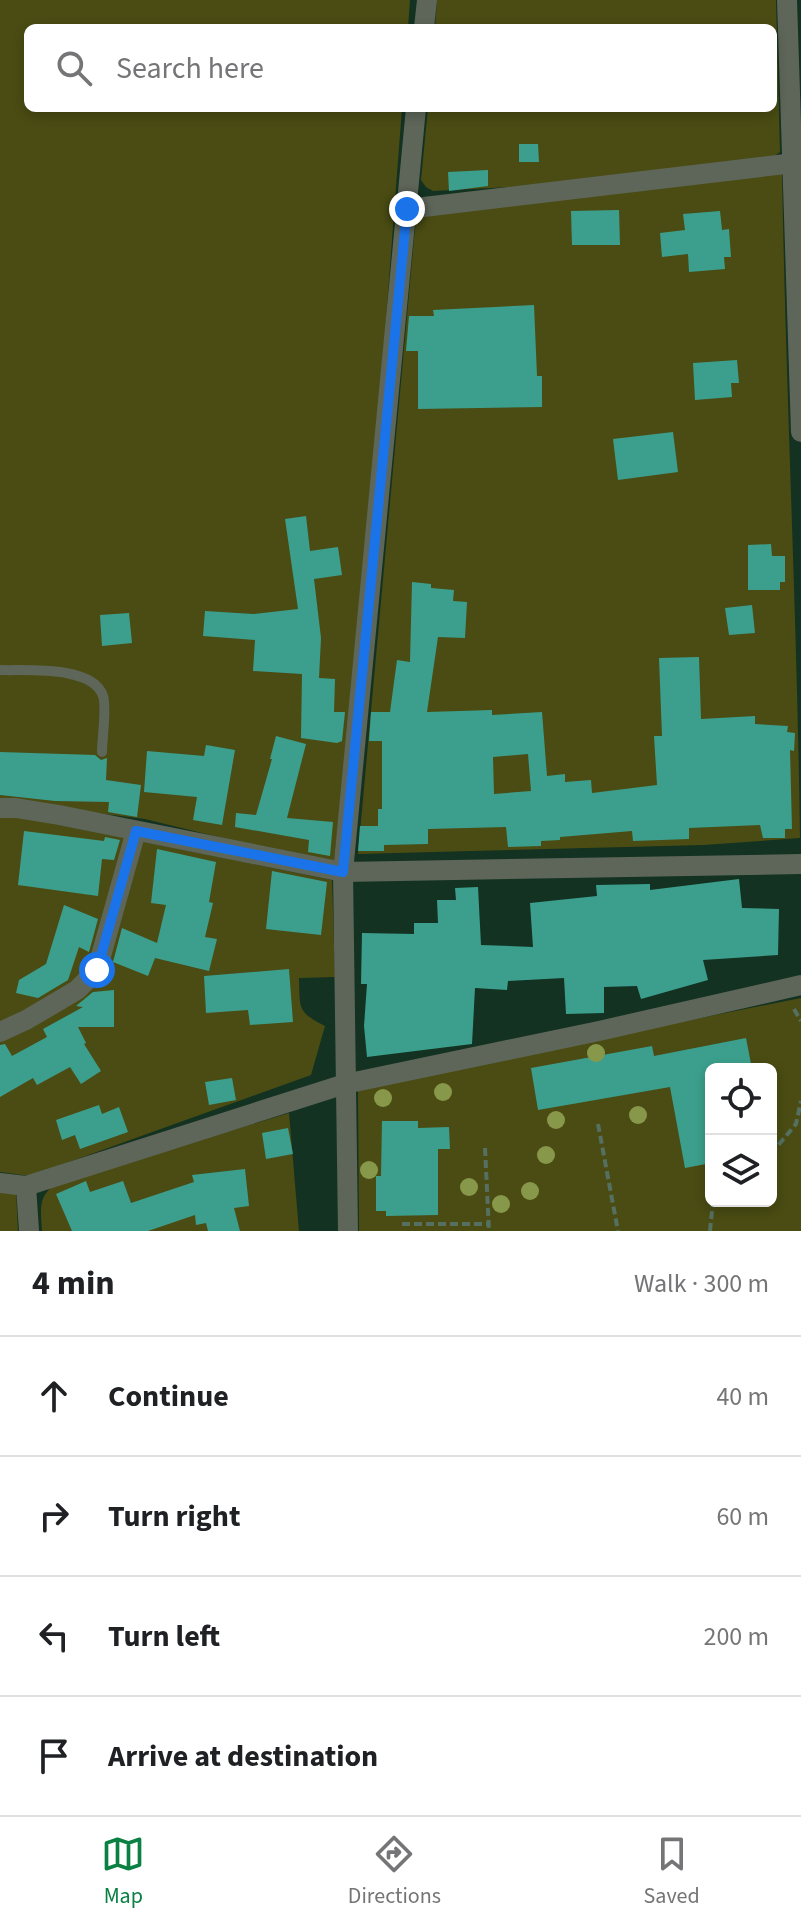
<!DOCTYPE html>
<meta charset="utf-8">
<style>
body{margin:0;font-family:"Source Sans 3",sans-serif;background:#f6f6f6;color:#202124}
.controls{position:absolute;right:24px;bottom:24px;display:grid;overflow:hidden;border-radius:12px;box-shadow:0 4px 12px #0003}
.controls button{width:72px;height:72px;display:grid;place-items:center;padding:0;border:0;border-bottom:2px solid #e0e0e0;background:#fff;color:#202124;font:40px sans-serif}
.stop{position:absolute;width:24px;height:24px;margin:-18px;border:6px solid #1a73e8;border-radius:50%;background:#fff}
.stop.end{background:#1a73e8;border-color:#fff;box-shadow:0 2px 8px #0008}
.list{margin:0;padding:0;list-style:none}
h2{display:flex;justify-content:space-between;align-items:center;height:104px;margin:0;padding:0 32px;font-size:34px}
h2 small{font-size:26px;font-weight:400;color:#757577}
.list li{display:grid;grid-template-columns:52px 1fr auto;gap:24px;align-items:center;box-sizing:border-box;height:120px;padding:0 32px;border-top:2px solid #e0e0e0}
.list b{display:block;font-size:30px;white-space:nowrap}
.list em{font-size:26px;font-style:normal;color:#757577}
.icon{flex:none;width:44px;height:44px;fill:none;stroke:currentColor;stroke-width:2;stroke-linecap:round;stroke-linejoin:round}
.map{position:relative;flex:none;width:801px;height:1231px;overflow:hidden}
.search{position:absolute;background:#fff;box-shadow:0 4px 12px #0003;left:24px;right:24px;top:24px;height:88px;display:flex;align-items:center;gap:20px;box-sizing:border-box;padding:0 28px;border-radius:12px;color:#757577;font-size:30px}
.sheet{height:584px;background:#fff}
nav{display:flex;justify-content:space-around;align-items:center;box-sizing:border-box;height:112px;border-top:2px solid #e0e0e0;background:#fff;font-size:22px;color:#757577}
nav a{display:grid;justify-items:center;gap:4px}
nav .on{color:#0b8043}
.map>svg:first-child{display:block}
.green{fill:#4a4c13;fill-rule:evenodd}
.building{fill:#3c9f8d;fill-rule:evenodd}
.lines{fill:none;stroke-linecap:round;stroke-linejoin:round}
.path{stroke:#557060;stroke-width:4;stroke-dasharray:8 4;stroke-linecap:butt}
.service{stroke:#5e6659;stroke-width:10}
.minor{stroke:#5e6659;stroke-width:20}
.tree{fill:#88984a}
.route{stroke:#1a73e8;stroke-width:10}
</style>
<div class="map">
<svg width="801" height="1231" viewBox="0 0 801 1231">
<rect width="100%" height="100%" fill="#133221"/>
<g class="green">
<polygon points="0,0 410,0 408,28 28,28 28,108 402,108 371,517 334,861 279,852 145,819 0,801"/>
<polygon points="437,0 776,0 780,152 767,161 566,184 433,191 426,187 421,180 428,108 773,108 773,28 435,28"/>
<path d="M782 173C786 395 797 616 800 838L704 845 358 854 416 217Z"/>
<path d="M11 815 332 880 335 977 299 978C300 1008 297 1012 325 1026L311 1075 30 1176 0 1172V816Z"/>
<path d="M801 998V1231H359L358 1091 367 1084ZM711 1069H771V1201H711Z"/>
<path d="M289 1113 299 1231H42C41 1211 37 1196 56 1184Z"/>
<polygon points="0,1189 16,1191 18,1231 0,1231"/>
</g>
<g class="building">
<polygon points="519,144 538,144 539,162 519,162"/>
<polygon points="488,170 488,186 449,191 448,172"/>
<polygon points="619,210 620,245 572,245 571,211"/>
<polygon points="720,211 722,230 729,229 731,257 724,257 725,269 689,272 688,254 662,257 660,233 685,230 683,214"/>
<polygon points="534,305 537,376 542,376 542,407 418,409 418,351 406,351 409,316 434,316 433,310"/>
<polygon points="737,360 739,383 731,383 732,397 695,400 693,363"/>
<polygon points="673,432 678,472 618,480 613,439"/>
<polygon points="306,516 310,551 338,547 342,575 314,579 321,638 319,678 335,679 334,712 345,712 342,741 337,743 301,738 302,674 253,671 255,640 203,636 205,611 253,614 298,609 285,519"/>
<polygon points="771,544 772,556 785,556 785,582 780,582 780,590 748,590 748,545"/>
<path d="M412 582 431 584V588L454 590 453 601 467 602 465 638 438 637 427 712 492 710V715L542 712 547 776 565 774V782L591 780 592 793 657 785 654 736H662L659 658 699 657 701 719 755 716V724L788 726 787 732 795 733 794 751 790 750 792 829H785V838H763L760 825 689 828V839L633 841 632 831 560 837V840L541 841V846L508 847 506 827 428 829V844L384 845V851H358L360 826H378V809H382V741H369L371 712H390L397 660 410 662ZM528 754 531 791 494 794 493 757Z"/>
<polygon points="752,605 755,633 729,635 725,608"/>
<polygon points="129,613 132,643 102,646 100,615"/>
<polygon points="276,736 306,744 287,818 333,822 330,856 308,852 309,840 235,827 236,813 256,815 272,759 270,759"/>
<polygon points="206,745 235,750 222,825 193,820 197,797 144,792 147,751 204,756"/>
<polygon points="0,752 95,755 101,760 107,758 106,780 141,785 137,817 108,812 109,802 55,801 0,795"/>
<polygon points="24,831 104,841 105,837 120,840 114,860 102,859 98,896 18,885"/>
<polygon points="157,849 216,862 209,902 213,903 205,937 217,939 209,971 155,958 148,976 113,962 122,928 157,943 166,905 151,903"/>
<polygon points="272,871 327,882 321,935 266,929"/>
<polygon points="739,879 742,908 779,909 778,955 703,960 708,980 641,999 637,986 604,987 604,1013 566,1014 564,978 508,981 507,990 475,988 472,1044 367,1057 364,1026 367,984 361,984 362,933 414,934 414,923 438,923 437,900 456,900 455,888 478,887 481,945 533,947 530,903 597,896 596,885 650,884 650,890"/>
<polygon points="64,905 98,919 89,952 79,947 68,980 38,998 16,993 19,980 46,964"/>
<polygon points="289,969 293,1022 250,1025 248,1010 206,1013 204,976"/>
<polygon points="114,990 114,1027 78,1027 86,1043 84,1044 101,1071 81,1084 70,1067 37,1085 33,1078 0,1097 0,1045 5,1044 12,1056 47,1037 43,1029 83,1007 76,1006 93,992"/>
<polygon points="746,1038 752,1069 711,1069 711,1163 685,1168 670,1087 538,1110 531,1068 652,1046 654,1056"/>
<polygon points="232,1078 236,1100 209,1105 205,1082"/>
<polygon points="99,1105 102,1114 119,1107 128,1132 80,1149 75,1135 62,1140 56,1120"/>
<polygon points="382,1121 418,1121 418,1128 449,1127 450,1149 438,1149 438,1215 386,1216 386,1211 376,1211 376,1176 381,1176"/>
<polygon points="288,1128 293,1154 266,1159 262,1133"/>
<polygon points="245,1169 249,1206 234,1208 240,1231 208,1231 206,1223 196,1225 195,1215 148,1231 72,1231 56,1194 86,1181 90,1192 123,1181 131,1203 194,1182 192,1175"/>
</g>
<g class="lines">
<g class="path">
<polyline points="794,1009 801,1021"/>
<polyline points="598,1124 618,1231"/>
<polyline points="485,1148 489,1231"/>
<polyline points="771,1154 796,1124 801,1101"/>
<polyline points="402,1224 489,1224"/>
<polyline points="710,1231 713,1201"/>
</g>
<path class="service" d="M0 670C26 671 93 665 103 696 107 707 102 738 102 752"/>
<g class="minor">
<polyline points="787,0 801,432"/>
<polyline points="424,28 427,0"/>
<polyline points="407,209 794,163"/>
<polyline points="0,808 16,808 59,815 343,872 801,864"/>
<polyline points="0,1032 26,1020 77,990 97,970 136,831"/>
<polyline points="0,1183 26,1186"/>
<polyline points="29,1231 26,1186 345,1084 599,1031 801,985"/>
<polyline points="348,1231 343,872 416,108"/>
</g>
</g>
<g class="tree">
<circle cx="596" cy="1053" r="9"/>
<circle cx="443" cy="1092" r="9"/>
<circle cx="383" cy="1098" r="9"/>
<circle cx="638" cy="1115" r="9"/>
<circle cx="556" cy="1120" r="9"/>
<circle cx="546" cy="1155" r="9"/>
<circle cx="369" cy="1170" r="9"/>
<circle cx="469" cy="1187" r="9"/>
<circle cx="530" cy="1191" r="9"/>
<circle cx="501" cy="1204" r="9"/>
</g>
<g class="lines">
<polyline class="route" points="97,970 136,831 343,872 407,209"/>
</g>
</svg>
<div class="controls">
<button><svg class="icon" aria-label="locate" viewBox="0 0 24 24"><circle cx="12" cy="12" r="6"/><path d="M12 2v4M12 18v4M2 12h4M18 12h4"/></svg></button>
<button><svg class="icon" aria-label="layers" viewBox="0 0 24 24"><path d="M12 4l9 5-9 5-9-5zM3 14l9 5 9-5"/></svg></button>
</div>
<div class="stop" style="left:97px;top:970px"></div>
<div class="stop end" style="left:407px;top:209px"></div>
<div class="search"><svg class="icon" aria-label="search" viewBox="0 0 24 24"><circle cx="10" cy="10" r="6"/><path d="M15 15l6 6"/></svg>Search here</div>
</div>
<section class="sheet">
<h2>4 min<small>Walk · 300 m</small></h2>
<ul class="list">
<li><svg class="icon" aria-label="ahead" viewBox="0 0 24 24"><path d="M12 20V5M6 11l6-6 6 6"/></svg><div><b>Continue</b></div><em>40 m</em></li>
<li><svg class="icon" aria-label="right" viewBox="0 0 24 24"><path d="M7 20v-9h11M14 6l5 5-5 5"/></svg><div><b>Turn right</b></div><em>60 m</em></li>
<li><svg class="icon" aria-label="left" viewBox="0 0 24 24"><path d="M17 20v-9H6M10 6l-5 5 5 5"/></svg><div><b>Turn left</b></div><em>200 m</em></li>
<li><svg class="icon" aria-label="arrive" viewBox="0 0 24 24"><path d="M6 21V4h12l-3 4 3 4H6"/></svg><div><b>Arrive at destination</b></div></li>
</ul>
</section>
<nav>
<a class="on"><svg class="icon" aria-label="map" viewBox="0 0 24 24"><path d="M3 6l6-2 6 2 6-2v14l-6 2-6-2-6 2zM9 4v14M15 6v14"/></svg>Map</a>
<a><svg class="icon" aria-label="directions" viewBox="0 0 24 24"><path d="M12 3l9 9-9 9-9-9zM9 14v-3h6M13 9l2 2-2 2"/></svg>Directions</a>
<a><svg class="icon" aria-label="saved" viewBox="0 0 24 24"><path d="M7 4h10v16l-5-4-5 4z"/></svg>Saved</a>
</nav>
